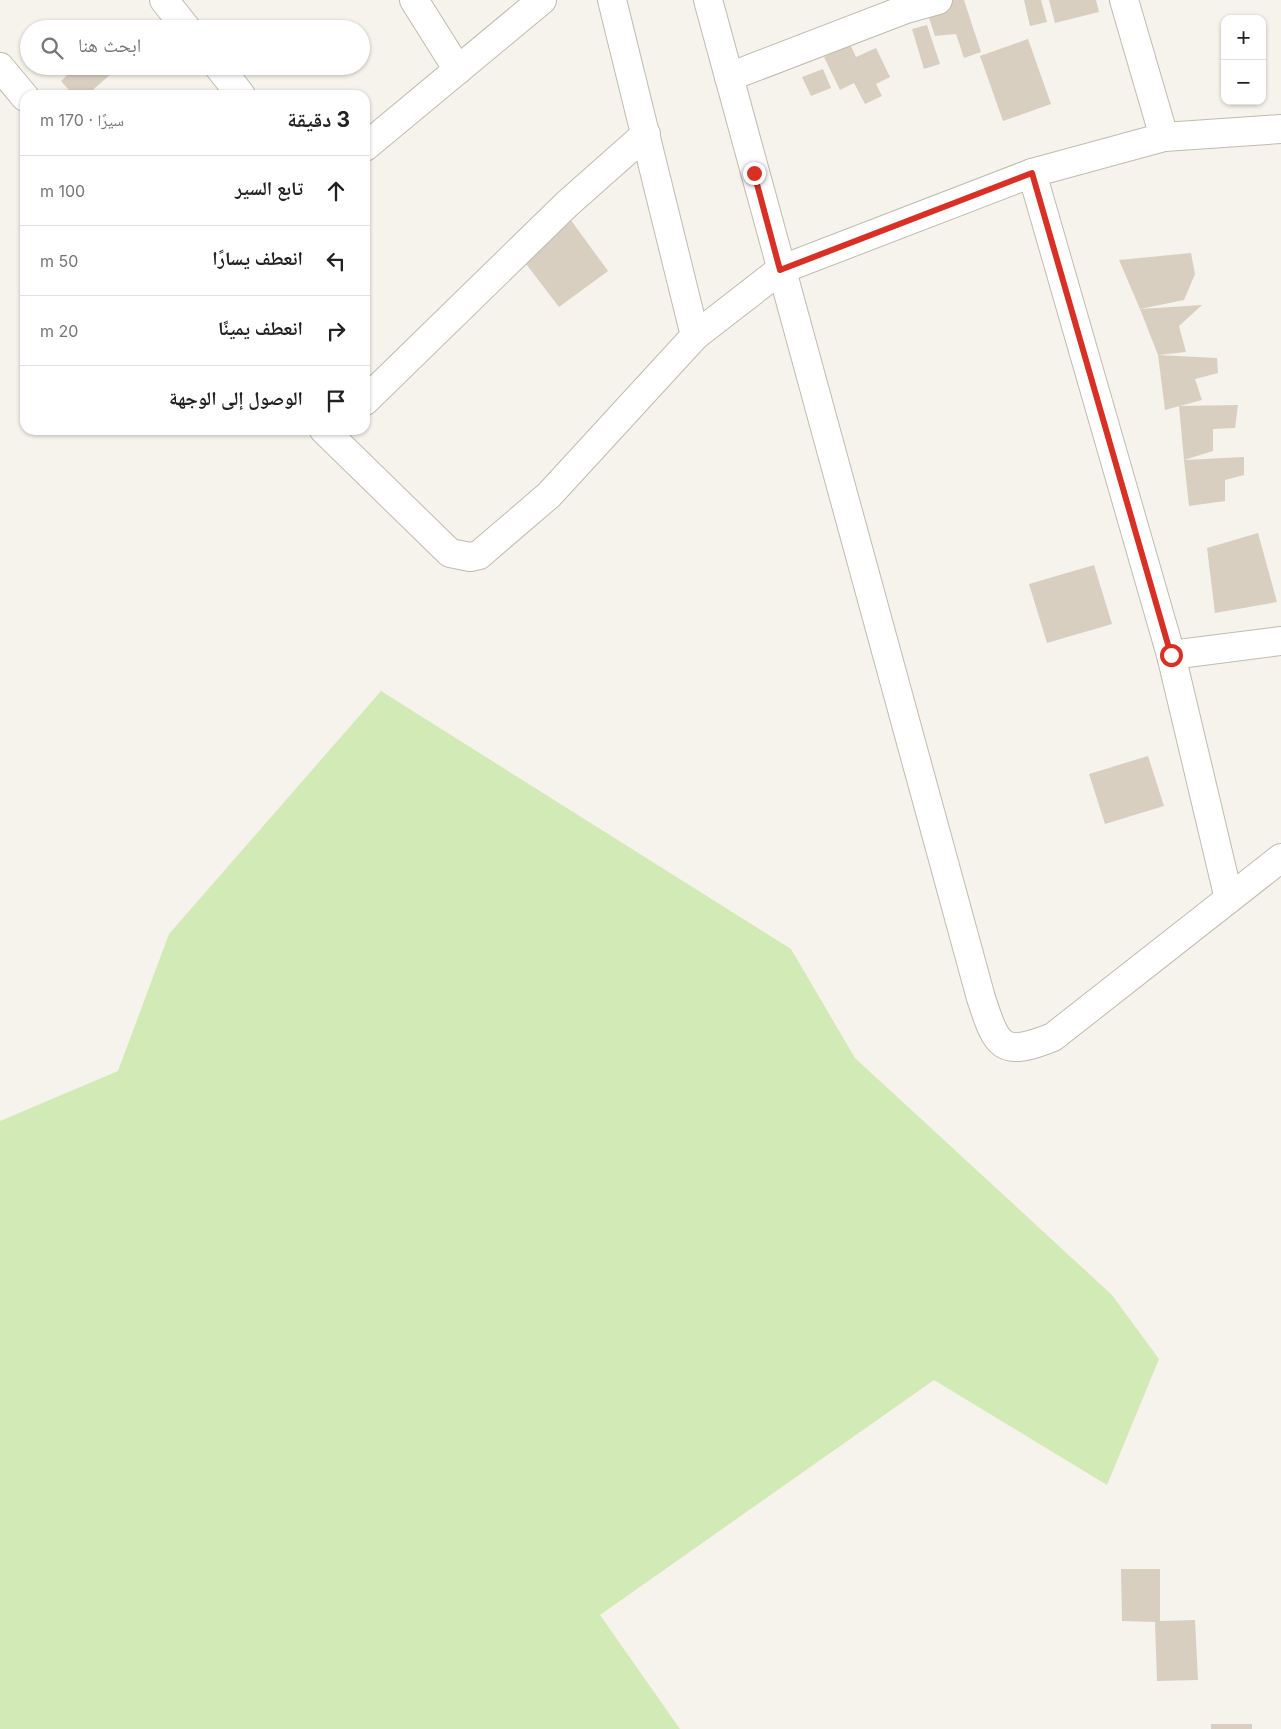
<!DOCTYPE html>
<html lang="ar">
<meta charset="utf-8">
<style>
body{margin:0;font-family:Inter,"Noto Naskh Arabic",sans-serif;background:#f2f2f2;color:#222;direction:rtl}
.controls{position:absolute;right:15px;top:15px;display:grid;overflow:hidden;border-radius:10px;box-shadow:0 1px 4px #0004}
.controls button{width:45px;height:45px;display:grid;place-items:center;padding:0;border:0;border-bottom:1px solid #e0e0e0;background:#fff;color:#222;font:25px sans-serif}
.stop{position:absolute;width:15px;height:15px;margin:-11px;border:4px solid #d93025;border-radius:50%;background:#fff}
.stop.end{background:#d93025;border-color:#fff;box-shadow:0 1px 5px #0008}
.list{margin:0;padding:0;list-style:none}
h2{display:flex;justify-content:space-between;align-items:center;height:65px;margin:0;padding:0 20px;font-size:21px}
h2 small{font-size:16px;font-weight:400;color:#767676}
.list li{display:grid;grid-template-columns:32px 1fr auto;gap:15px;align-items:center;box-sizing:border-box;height:70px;padding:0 20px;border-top:1px solid #e0e0e0}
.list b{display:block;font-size:19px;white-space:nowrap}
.list em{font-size:16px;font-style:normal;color:#767676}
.icon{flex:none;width:28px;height:28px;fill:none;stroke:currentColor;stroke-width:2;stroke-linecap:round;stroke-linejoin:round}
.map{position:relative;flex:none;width:1281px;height:1729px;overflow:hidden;direction:ltr}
.search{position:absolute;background:#fff;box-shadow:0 1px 4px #0004;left:20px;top:20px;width:350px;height:55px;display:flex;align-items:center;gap:12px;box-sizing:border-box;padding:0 18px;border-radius:28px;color:#767676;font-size:19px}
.panel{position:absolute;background:#fff;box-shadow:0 1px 4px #0004;left:20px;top:90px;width:350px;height:345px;border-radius:15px;direction:rtl}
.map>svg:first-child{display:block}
.green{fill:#d2eab5}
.building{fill:#d8cfc1}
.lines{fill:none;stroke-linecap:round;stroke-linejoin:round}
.street-casing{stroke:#c2bbae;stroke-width:30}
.street{stroke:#fff;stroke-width:28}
.route{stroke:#d93025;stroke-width:6}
</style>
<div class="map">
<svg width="1281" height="1729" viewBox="0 0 1281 1729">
<rect width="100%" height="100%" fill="#f6f3ec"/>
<polygon class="green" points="381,691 791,949 855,1058 1112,1295 1159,1359 1107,1485 934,1380 600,1615 680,1729 0,1729 0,1121 118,1071 169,934"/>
<g class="building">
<polygon points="950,0 964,0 981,52 964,58 956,34 935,36 928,15"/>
<polygon points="1024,0 1041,0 1047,22 1030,26"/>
<polygon points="1049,0 1096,0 1099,12 1055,23"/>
<polygon points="100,20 108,29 91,29"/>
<polygon points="927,25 940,64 924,69 912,29"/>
<polygon points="1028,39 1051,104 1003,121 980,56"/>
<polygon points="850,44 856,57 876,48 890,77 876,84 882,96 865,104 854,83 840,90 824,57"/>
<polygon points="77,66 120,66 87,95 73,95 61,81"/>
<polygon points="823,69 831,88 811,96 802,77"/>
<polygon points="570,219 608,271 559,307 520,256"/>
<polygon points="1191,253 1195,274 1184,300 1140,309 1119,260"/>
<polygon points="1202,305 1179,326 1186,352 1158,355 1140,309"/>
<polygon points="1158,355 1217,358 1218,373 1195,379 1202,400 1165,410"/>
<polygon points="1238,405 1235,428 1213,429 1213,451 1184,460 1179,406"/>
<polygon points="1244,457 1244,475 1225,480 1225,501 1189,506 1184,460"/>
<polygon points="1258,533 1277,602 1215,613 1207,548"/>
<polygon points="1094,565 1112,624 1047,643 1029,584"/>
<polygon points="1148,756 1164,806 1105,824 1089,774"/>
<polygon points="1121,1569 1160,1569 1160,1621 1195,1620 1198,1680 1157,1681 1155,1622 1122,1621"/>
<rect x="1211" y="1724" width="41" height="5"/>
</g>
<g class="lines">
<defs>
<g id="street">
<polyline points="164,0 187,29"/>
<polyline points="414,0 458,70"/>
<polyline points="612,0 695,336"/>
<path d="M708 0 981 998C997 1047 1001 1058 1053 1037L1281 858"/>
<polyline points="1124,0 1164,137"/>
<polyline points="218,66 241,95"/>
<polyline points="0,67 25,97"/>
<polyline points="729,77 906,9 938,0"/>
<polyline points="365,147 542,0"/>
<polyline points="1032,173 1171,655 1229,899"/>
<polyline points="365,401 567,204 646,134"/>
<polyline points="324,430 450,553 470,557 479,555 549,495 695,336 780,270 1032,173 1164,137 1281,129"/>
<polyline points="1171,655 1281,641"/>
</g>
</defs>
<use href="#street" class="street-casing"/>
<use href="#street" class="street"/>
</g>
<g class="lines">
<polyline class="route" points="754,173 780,270 1032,173 1171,655"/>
</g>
</svg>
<div class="controls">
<button>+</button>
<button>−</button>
</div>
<div class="stop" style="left:1171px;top:655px"></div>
<div class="stop end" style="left:754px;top:173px"></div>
<div class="search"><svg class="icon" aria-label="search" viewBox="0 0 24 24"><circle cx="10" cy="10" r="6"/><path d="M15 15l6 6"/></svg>ابحث هنا</div>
<section class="panel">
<h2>3 دقيقة<small>سيرًا · 170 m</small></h2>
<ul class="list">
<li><svg class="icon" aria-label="ahead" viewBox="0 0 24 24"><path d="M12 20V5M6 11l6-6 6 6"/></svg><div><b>تابع السير</b></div><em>100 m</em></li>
<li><svg class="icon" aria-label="left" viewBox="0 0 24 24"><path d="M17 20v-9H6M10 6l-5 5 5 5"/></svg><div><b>انعطف يسارًا</b></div><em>50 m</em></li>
<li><svg class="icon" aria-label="right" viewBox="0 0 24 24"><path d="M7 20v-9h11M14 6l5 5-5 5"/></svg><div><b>انعطف يمينًا</b></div><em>20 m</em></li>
<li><svg class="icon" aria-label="arrive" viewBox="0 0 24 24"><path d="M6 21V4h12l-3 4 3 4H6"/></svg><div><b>الوصول إلى الوجهة</b></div></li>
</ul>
</section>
</div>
